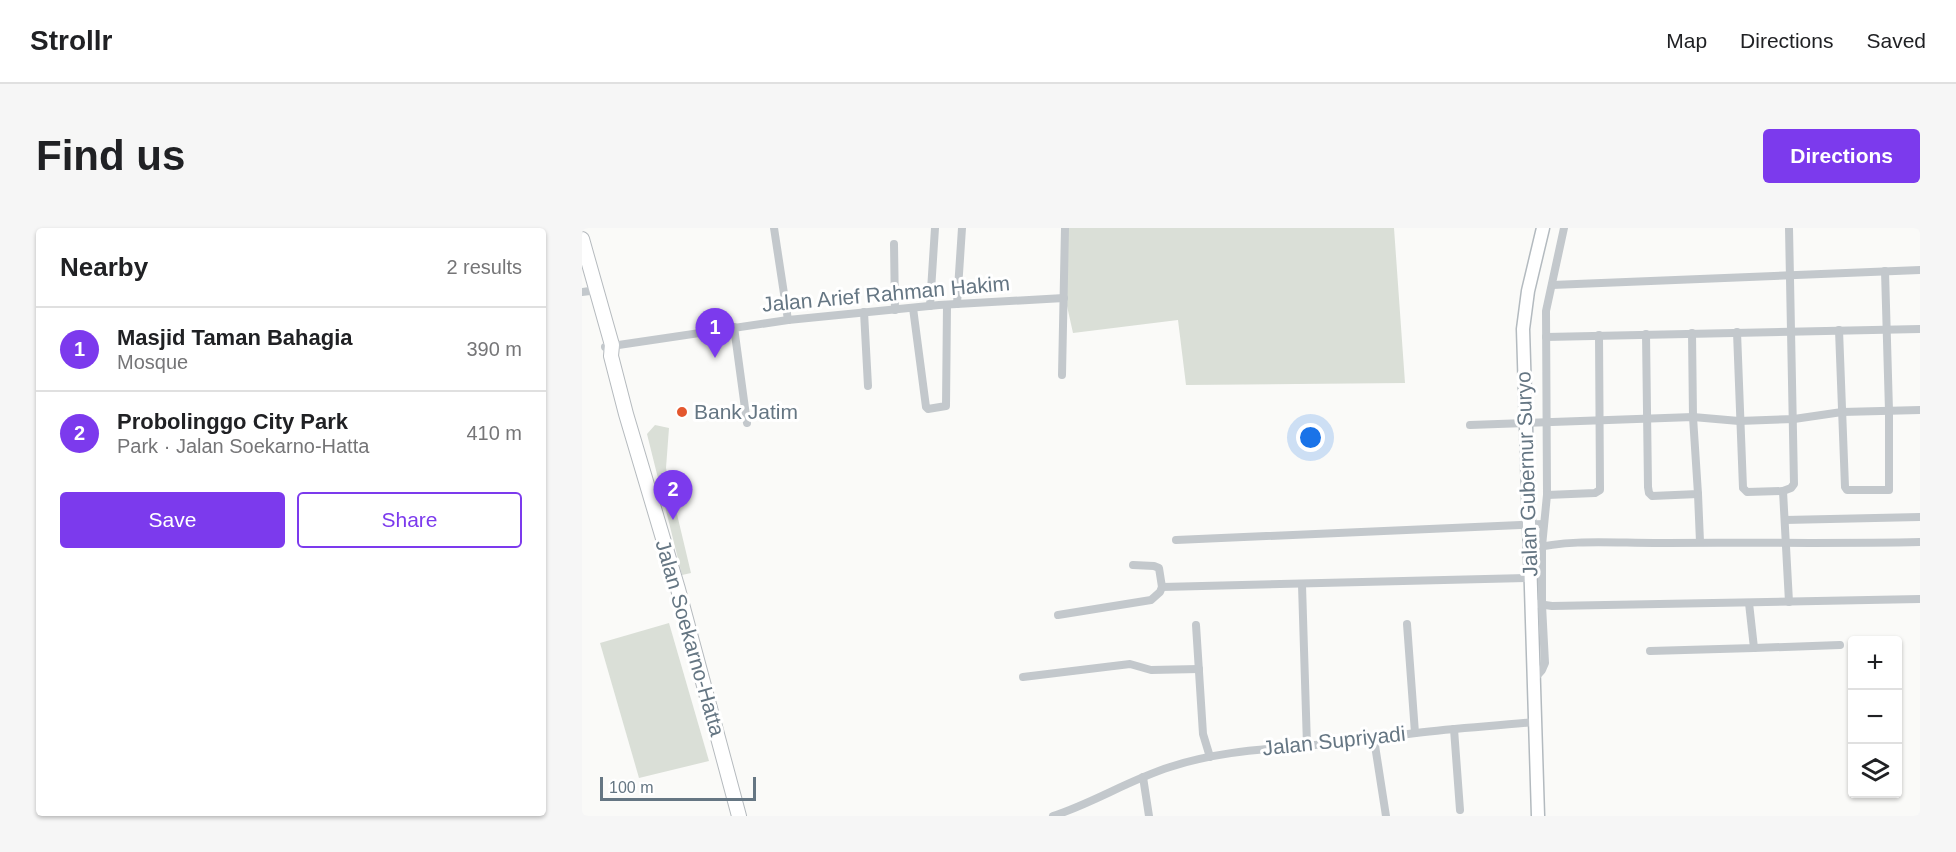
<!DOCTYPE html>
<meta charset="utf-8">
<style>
body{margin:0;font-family:Arial,sans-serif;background:#f6f6f6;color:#202124}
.controls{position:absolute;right:18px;bottom:18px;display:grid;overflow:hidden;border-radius:6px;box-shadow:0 2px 4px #0004}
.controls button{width:54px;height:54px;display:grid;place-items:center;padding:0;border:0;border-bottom:2px solid #e0e0e0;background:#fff;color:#202124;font:30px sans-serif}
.scale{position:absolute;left:18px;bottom:15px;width:156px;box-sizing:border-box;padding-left:6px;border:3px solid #657683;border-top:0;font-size:16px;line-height:21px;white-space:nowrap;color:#657683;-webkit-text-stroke:4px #fff;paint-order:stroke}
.you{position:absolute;left:729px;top:210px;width:21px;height:21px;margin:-15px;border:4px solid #fff;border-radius:50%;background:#1a73e8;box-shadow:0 0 0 9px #1a73e833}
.badge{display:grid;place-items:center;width:39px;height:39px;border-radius:50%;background:#7c3aed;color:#fff;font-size:20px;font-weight:700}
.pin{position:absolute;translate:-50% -50px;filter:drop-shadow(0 2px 3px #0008)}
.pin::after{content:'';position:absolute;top:32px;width:21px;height:18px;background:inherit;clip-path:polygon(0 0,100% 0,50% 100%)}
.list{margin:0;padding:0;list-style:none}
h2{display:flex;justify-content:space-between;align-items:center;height:78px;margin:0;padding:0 24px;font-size:26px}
h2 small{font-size:20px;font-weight:400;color:#757577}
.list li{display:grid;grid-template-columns:39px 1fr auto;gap:18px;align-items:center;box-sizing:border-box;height:84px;padding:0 24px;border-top:2px solid #e0e0e0}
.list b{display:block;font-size:22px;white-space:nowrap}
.list p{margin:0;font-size:20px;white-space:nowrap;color:#757577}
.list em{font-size:20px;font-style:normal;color:#757577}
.actions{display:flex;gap:12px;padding:18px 24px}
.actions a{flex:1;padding:14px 0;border:2px solid #7c3aed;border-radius:6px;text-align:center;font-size:21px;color:#7c3aed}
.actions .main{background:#7c3aed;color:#fff}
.icon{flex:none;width:33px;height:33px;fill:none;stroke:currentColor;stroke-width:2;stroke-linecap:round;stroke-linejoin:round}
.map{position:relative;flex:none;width:1338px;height:588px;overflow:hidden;border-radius:6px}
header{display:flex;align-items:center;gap:36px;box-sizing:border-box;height:84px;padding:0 30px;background:#fff;border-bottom:2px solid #e0e0e0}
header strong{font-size:28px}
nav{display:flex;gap:33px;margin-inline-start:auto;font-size:21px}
.intro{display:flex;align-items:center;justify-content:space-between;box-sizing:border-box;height:144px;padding:0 36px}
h1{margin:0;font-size:42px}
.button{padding:15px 27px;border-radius:6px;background:#7c3aed;color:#fff;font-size:21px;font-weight:700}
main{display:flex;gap:36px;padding:0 36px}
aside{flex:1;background:#fff;border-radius:6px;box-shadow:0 2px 4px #0004}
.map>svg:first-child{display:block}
.green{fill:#dadfd7}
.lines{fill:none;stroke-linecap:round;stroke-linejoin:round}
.secondary-casing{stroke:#b3babf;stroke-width:15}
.primary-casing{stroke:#b5babe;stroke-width:16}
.minor{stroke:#c3c8cc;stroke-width:8}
.secondary{stroke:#fff;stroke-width:12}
.primary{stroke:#fff;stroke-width:14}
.poi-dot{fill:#e4572e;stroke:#fff;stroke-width:2}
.labels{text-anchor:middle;stroke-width:6;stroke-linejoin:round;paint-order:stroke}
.street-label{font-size:21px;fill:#657683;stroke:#fff}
.poi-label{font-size:21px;fill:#657683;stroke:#fff;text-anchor:start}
</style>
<header>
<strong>Strollr</strong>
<nav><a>Map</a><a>Directions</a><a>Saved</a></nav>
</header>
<div class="intro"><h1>Find us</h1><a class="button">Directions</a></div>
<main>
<aside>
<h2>Nearby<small>2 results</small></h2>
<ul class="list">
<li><span class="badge">1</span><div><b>Masjid Taman Bahagia</b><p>Mosque</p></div><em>390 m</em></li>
<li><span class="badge">2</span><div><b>Probolinggo City Park</b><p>Park · Jalan Soekarno-Hatta</p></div><em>410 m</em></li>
</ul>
<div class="actions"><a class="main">Save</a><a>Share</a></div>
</aside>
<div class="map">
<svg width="1338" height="588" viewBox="0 0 1338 588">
<rect width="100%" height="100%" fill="#fafaf8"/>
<g class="green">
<polygon points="484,0 812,0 823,155 604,157 596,92 491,105 483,69"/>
<polygon points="73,197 87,200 84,240 109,345 100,347 65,206"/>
<polygon points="87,395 127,533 57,550 18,415"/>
</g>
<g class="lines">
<defs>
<polyline id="secondary" points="956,588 941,101 946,63 961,0"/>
<polyline id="primary" points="0,11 30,117 29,128 44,186 96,361 157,588"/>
</defs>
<use href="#secondary" class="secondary-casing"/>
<use href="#primary" class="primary-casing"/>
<g class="minor">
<polyline points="192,0 206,92"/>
<polyline points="982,0 964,83 965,267 1013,265 1018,262 1017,107"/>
<polyline points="312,16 313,82"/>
<polyline points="970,57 1338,42"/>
<polyline points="0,64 8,63"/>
<polyline points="375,76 380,0"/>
<polyline points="348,78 353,0"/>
<polyline points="331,80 344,179 346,181 364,178 365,77"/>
<polyline points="282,84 286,158"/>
<polyline points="152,99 165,195"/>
<polyline points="1257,102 1263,259 1265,262 1307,262 1307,183 1303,43"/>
<polyline points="1155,104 1161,260 1165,264 1201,263 1209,260 1212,256 1207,0"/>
<polyline points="1064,106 1066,259 1067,265 1070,268 1116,266 1111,189 1110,105"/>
<polyline points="964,109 1338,101"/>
<polyline points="23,119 206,92 357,77 482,70"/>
<polyline points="480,147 483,0"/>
<polyline points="888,197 1111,189 1157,193 1184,192 1212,191 1260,184 1338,182"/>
<polyline points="1201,263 1207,374"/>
<polyline points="1116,266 1118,314"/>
<polyline points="1203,292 1338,289"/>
<polyline points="594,312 962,296"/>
<path d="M948 321C988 311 1031 315 1072 315 1161 314 1249 316 1338 314"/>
<polyline points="551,337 572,338 577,340 580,359 949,350"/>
<polyline points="720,357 725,518"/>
<polyline points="949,375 970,378 1338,371"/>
<polyline points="476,387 569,372 578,364 580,359"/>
<polyline points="825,396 833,505"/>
<polyline points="614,397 621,506 628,529"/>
<polyline points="1172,420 1258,417"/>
<polyline points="1068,423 1172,420 1167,375"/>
<polyline points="441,449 548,436 569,442 617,441"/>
<polyline points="952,451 960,442 963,435 960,377 960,318 965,267"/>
<polyline points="872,501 878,582"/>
<polyline points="792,511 804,588"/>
<polyline points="561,549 567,588"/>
<path d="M471 588C511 575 547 552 588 539 641 521 698 521 753 515 781 513 807 508 834 505 874 500 913 498 952 494"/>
</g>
<use href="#secondary" class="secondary"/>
<use href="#primary" class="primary"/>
</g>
<circle class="poi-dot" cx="100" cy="184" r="6"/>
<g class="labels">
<g class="street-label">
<text transform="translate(304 66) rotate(-5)" y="7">Jalan Arief Rahman Hakim</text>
<text transform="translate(945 246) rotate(-92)" y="7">Jalan Gubernur Suryo</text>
<text transform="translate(108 410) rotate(74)" y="7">Jalan Soekarno-Hatta</text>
<text transform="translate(752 513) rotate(-6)" y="7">Jalan Supriyadi</text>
</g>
<g class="poi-label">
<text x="112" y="191">Bank Jatim</text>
</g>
</g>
</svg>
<div class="controls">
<button>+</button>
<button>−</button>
<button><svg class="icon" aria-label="layers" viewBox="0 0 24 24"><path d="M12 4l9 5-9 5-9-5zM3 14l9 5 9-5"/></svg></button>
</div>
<div class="scale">100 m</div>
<div class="you"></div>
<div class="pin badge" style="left:133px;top:130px">1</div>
<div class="pin badge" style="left:91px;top:292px">2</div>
</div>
</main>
